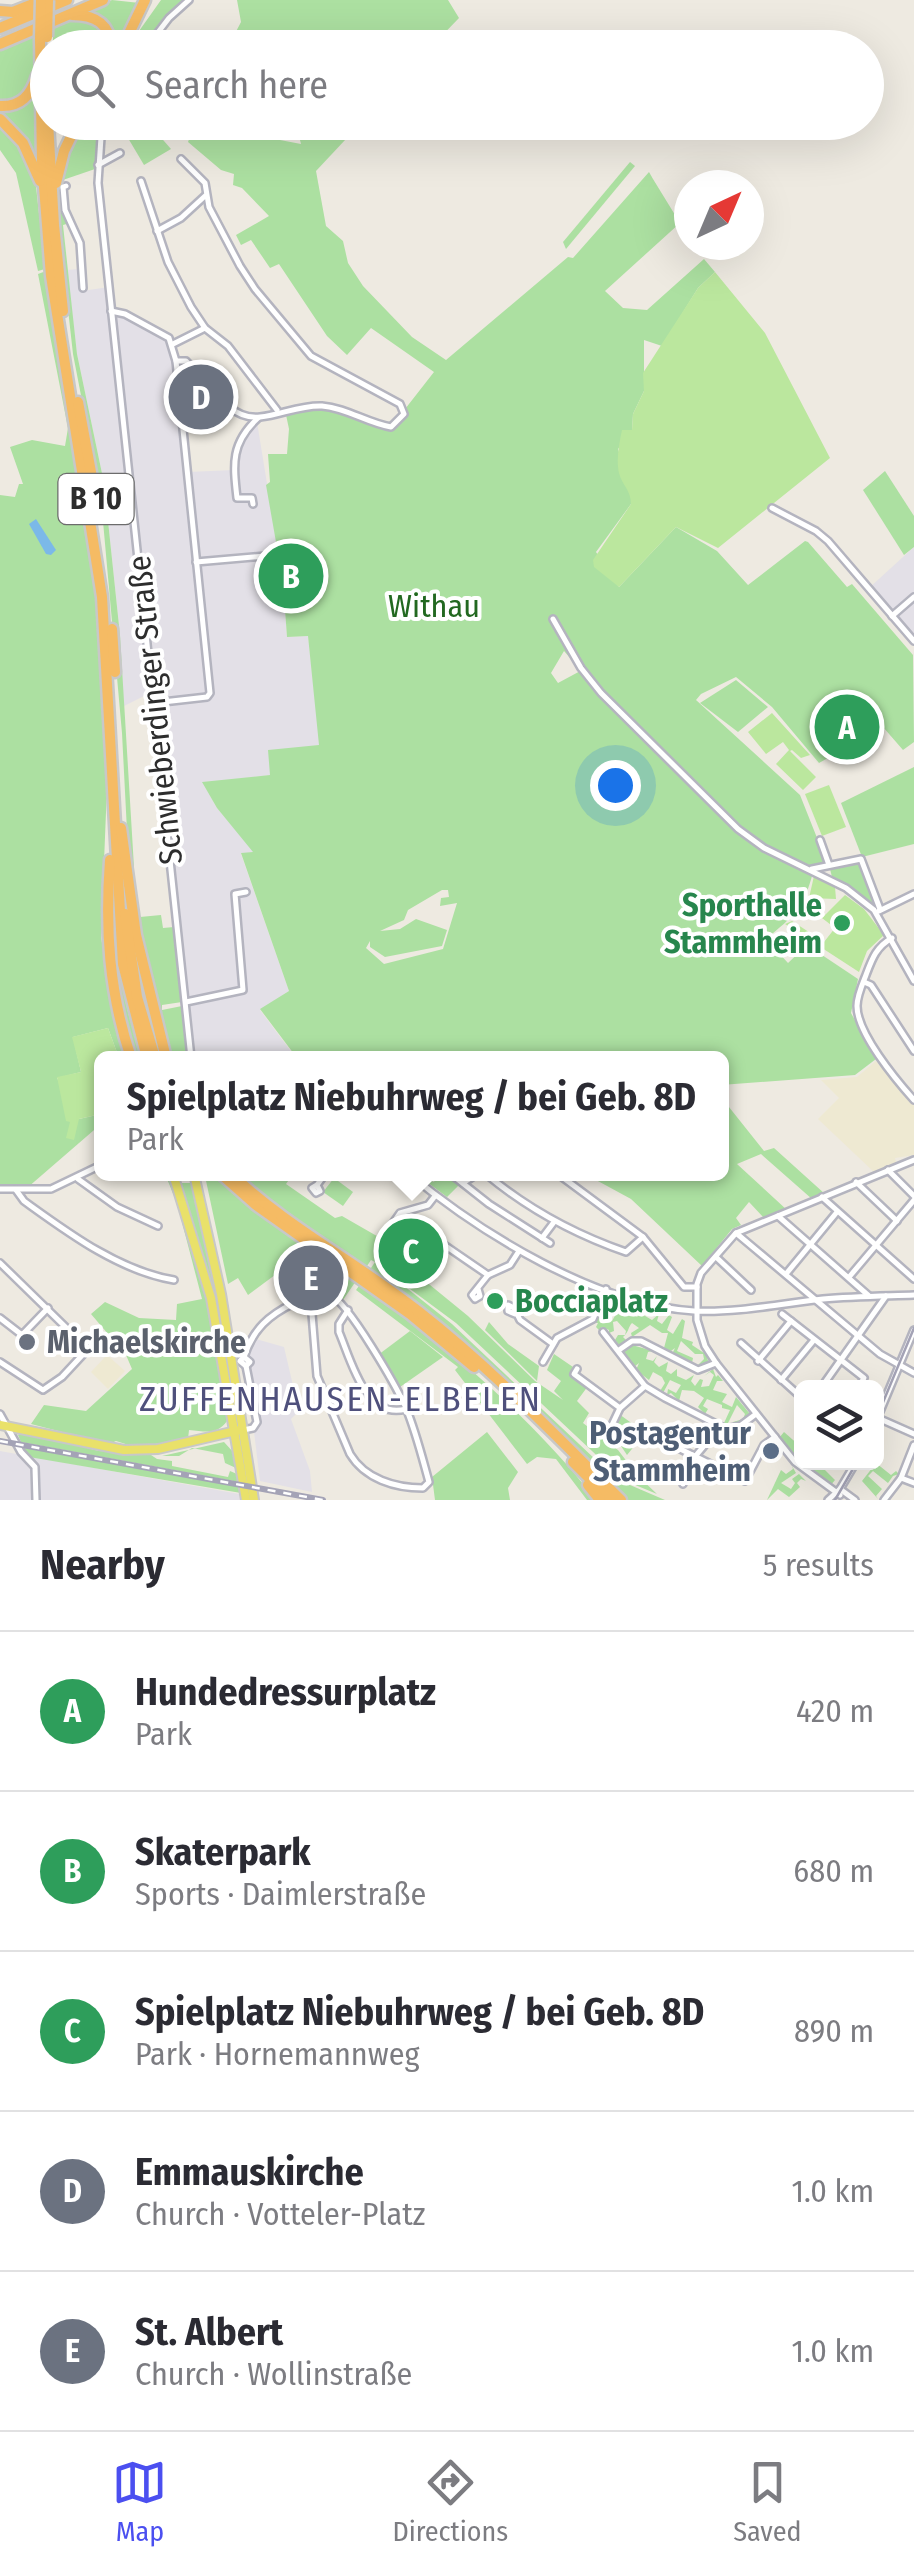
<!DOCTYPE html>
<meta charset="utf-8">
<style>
body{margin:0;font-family:"Fira Sans Condensed",sans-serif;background:#f7f7f7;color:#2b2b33}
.controls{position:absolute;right:30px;bottom:30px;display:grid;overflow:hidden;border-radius:15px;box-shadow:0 10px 40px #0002}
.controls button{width:90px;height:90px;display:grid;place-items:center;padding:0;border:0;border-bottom:2px solid #e1e1e2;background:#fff;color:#2b2b33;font:50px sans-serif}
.compass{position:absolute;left:674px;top:170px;width:90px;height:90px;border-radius:50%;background:#fff;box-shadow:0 10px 40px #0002;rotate:44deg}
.you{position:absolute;left:615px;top:785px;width:35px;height:35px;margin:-25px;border:8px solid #fff;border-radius:50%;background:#1a73e8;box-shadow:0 0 0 15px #1a73e833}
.badge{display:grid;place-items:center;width:65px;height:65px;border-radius:50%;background:#4b4ff0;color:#fff;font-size:32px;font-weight:700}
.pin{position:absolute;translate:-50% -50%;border:5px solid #fff;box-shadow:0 2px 10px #0006}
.popup{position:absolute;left:94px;top:1051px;width:635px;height:130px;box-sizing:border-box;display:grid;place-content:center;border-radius:15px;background:#fff;filter:drop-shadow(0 2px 8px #0005);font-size:32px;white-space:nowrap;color:#7c7c81}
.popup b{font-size:38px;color:#2b2b33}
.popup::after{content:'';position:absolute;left:50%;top:100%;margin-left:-20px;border:20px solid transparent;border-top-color:#fff}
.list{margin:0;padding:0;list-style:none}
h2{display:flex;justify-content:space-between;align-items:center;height:130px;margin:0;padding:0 40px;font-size:42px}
h2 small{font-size:32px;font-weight:400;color:#7c7c81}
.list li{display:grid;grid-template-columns:65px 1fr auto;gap:30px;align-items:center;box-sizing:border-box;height:160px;padding:0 40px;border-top:2px solid #e1e1e2}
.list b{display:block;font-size:38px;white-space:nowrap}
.list p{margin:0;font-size:32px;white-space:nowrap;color:#7c7c81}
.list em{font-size:32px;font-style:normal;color:#7c7c81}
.icon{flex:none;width:55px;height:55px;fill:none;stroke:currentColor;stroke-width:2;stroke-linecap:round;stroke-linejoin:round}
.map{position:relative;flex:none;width:914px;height:1500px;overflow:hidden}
.search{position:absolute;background:#fff;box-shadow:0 10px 40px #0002;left:30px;right:30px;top:30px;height:110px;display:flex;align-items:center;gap:25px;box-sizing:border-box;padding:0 35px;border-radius:55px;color:#7c7c81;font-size:38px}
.sheet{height:930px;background:#fff}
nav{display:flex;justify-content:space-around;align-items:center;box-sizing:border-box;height:140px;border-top:2px solid #e1e1e2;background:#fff;font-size:28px;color:#7c7c81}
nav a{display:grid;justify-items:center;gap:5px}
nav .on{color:#4b4ff0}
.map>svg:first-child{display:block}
.industrial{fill:#e3e0e7}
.education{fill:#eee9d2}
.green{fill:#ace0a1;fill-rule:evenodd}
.pitch{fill:#bbe79e}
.water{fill:#7bb9e8}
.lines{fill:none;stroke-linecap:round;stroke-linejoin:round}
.minor-casing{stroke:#b4b4bf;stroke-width:10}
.major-casing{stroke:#c8c8c8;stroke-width:12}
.highway-casing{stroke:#c8c8c8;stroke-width:15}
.minor{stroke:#fff;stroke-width:5}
.major{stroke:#e9e16a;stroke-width:8}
.highway{stroke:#f5bb64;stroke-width:10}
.tram{stroke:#a4a3b6;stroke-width:2.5}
.rail-casing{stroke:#a4a3b6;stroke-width:6}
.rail{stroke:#fff;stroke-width:2.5;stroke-dasharray:8;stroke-linecap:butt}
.highway-bridge-casing{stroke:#c8c8c8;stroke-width:15;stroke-linecap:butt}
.highway-bridge{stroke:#f5bb64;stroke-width:10}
.leisure-dot{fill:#2e9e5b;stroke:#fff;stroke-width:4}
.worship-dot{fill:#6b7280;stroke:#fff;stroke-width:4}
.service-dot{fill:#5c6f8a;stroke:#fff;stroke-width:4}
.labels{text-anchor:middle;stroke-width:8;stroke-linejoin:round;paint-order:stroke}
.shield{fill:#fff;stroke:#6c6c6c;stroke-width:2.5}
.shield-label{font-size:30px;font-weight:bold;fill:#2d2d2d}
.park-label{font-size:32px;fill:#226820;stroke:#fff}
.street-label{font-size:32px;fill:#2d2d2d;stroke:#fff}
.leisure-label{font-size:32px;font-weight:bold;fill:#27864d;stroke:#fff;text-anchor:end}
.worship-label{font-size:32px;font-weight:bold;fill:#5b616d;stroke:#fff;text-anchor:start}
.service-label{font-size:32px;font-weight:bold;fill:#4e5e75;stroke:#fff;text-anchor:end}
.neighbourhood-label{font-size:35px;letter-spacing:2.5px;fill:#4f507c;stroke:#fff}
</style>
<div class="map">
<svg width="914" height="1500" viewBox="0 0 914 1500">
<rect width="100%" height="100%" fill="#eeeae1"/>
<g class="industrial">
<polygon points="79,269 82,291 109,287 111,311 125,314 169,338 173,344 188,472 234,470 239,440 257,422 283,582 287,637 308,636 320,745 271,775 203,783 217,808 254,852 241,854 289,991 260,1010 296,1058 190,1058 150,693 122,707 120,634 104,483 77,354 67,270"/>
<polygon points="914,547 914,641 868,589"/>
<polygon points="256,1339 284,1347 299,1411 291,1419 310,1471 312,1492 260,1481 246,1366 249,1364 244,1357 250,1340"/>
<polygon points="0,1451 239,1494 240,1500 0,1500"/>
</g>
<g class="education">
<polygon points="876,1061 914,1105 914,1155 895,1158 896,1162 875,1173 818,1119 839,1098 821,1080 857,1077"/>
<polygon points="107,1355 125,1371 108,1389 91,1372"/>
</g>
<g class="green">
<polygon points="112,0 140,3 119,47 114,47 114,44 83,12"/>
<polygon points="161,0 183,0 164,17 141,47 127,48"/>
<polygon points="237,0 448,0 459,18 431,47 228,47 241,22"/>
<polygon points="83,18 103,28 109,47 53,47 53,25"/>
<path d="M35 33C37 67 38 96 0 104V49Z"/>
<polygon points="36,88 41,177 0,116 0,109"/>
<polygon points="0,123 25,153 35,177 45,269 38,271 16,173 0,150"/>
<polygon points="81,123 99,123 95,169 60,181 62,206 70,223 63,225 77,354 104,483 120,635 134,867 129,870 122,733 101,499 73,354 59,229 58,190 64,158"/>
<path d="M195 123H237L234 131 301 144 298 132 251 123H361L316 171 326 226 343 241 348 263 363 286 412 337 446 360 568 257 573 258 649 172 653 179 680 223 605 291 623 308 647 310 704 259 715 272 698 288 662 346 644 340V391L633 414 632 431 618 449 631 493V504L596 552 619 587 676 527 717 551 748 585 805 541 808 542 847 587 852 584 913 655 914 742 903 750 883 727 819 763 772 707 736 677 701 694 696 700 800 795 827 863 813 872C804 908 794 916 766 939L788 963 807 945 858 979 851 1013 876 1059 855 1075 721 1085V1058H297L260 1009 289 991 241 853 253 852 217 808 202 782 270 775 268 750 319 745 308 636 287 637 283 582 266 485 270 482 268 454H287L289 429 285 410 327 406 391 427 434 372 371 328 347 355 327 336 279 264 270 268 251 240 241 245 236 235 269 216 242 188 233 185 234 174 221 170 188 142ZM566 632 564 638 584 669 558 683 551 673 564 651 578 667 561 641ZM442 890H448L449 897 441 898 440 906 457 903 443 949 384 964 366 948 370 941V947L385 957 442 946 447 930 416 919 400 929 380 931 404 920 408 910Z"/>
<polygon points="150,125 171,149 144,165 128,138"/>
<polygon points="630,162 635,166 566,249 563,242"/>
<polygon points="46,271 98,594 108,762 101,937 114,1016 128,1058 119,1058 108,1028 73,1037 81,1072 57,1078 79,1119 101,1114 101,1124 27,1188 0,1188 0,495 15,497 19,484 23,484 10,447 32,440 65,446 68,428 38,274"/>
<polygon points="885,471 914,516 914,547 904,555 863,490"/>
<polygon points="736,680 768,707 738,732 700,703"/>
<polygon points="914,767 914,844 862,857 841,803"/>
<polygon points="860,860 877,905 873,906 832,877 830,869"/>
<path d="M111 876C116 937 118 1002 144 1058H137C115 1000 109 938 111 876Z"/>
<polygon points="135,903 140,917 161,915 163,928 174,927 182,1002 162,1005 162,1010 182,1006 189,1058 168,1058 135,917"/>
<polygon points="721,1097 764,1151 774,1148 825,1194 812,1199 761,1154 737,1164 787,1210 765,1219 749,1202 736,1218 741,1225 732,1229 702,1266 631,1199 585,1174 574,1180 565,1174 721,1174"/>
<path d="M165 1174H170C192 1238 208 1302 221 1368L218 1369 227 1421C216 1436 205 1431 189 1430L188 1439 135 1447 116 1441 109 1444 31 1424 44 1405 86 1411 132 1369 126 1355 91 1314 105 1302 139 1318 176 1320 177 1304 202 1299 177 1203Z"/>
<polygon points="201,1174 216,1174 249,1207 356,1281 343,1300 336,1294 329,1279 295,1252 291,1256 297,1264 281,1274 279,1272 248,1295 238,1278 228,1284 205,1176 202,1177"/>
<polygon points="236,1174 293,1174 286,1184 335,1218 342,1216 389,1243 408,1267 468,1316 535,1381 563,1400 554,1391 561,1381 547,1370 554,1354 573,1367 570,1373 588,1386 577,1401 589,1413 583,1423 618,1450 638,1476 657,1494 628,1482 609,1467 456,1323 379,1266 452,1324 596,1460 623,1482 665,1500 628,1500 563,1436 369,1271 375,1262 371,1260 365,1269 257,1193"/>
<polygon points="423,1174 432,1174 430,1178 433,1182 449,1174 460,1184 447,1197 419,1176"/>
<polygon points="334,1178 353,1192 343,1206 323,1192"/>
<polygon points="180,1183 194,1183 212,1262 235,1402 210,1286"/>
<polygon points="414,1236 427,1245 411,1266 400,1252"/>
<path d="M361 1283C443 1341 534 1420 596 1500H587L556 1459 537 1457 527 1464 455 1370 458 1367 356 1290Z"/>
<path d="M624 1301 630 1304 625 1303 620 1309 621 1314H626L634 1304 640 1306 631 1312 637 1317 640 1313 652 1320 659 1314 657 1321 662 1324 669 1315 672 1317 667 1330 673 1334 682 1319 685 1321 682 1338 693 1342 692 1345 704 1353 701 1341 711 1358H707L709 1363 697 1366 704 1359 703 1354H695L681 1341 677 1351 693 1358 692 1363 672 1354 675 1348 671 1351 664 1348 668 1333H662L650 1325 632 1337 631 1333 639 1328 632 1323C628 1327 629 1332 623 1337L627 1341 619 1345 615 1340 618 1335H625L626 1331 617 1321 613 1322 614 1331 609 1333V1330L602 1327 599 1330 596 1327 598 1323H593L599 1314 612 1321 616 1314 609 1307 617 1310Z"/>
<polygon points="489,1322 508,1344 539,1366 537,1381 485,1330"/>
<polygon points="410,1331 443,1357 400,1387 378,1355"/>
<polygon points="632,1345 653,1351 648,1352 646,1359 653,1361 657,1356 654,1362 659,1367 668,1362 666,1371 671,1374 677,1369 677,1376 686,1380 694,1375 691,1381 695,1386 700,1379 703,1380 701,1387 709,1386 714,1375 710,1372 704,1376 713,1369 716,1377 718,1375 723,1381 717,1381 713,1390 727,1394 722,1402 732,1407 736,1397 750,1414 732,1426 733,1422 743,1419 745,1414 737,1405 727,1425 724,1423 730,1410 722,1408 722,1405 707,1399 703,1406 708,1409 705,1414 698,1407 704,1398 694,1391 682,1390 679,1401 671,1393 667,1395 668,1389 676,1393 681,1385 670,1380 663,1393 660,1391 665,1383 662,1377 653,1372 649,1380 636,1370 639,1363 634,1367 624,1352"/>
<polygon points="619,1414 641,1430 640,1439 627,1455 615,1437"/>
<polygon points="24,1432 99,1451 148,1453 157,1459 172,1461 172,1466 228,1477 230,1471 237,1474 239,1482 21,1442 18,1435"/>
<polygon points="487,1432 518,1472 508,1488 510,1500 435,1500 432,1477"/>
<polygon points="784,1432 801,1447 802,1462 817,1463 815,1468 823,1468 835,1480 830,1486 797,1460 779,1438"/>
<polygon points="224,1442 234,1453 236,1468 225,1463 223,1454 192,1448 179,1456 162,1456"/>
<polygon points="21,1446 240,1485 241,1493 29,1457"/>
<polygon points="876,1463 891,1475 896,1471 899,1474 893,1476 888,1483 873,1471 868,1476 882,1489 876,1496 878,1499 862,1481"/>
<polygon points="792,1466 796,1473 781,1483 791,1489 795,1483 792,1479 799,1474 806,1481 801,1479 797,1483 800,1487 789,1497 778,1489 767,1500 781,1470 786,1474 793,1469"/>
</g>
<g class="pitch">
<path d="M715 272 765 333 830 458 718 548 676 527 619 587 594 567 593 560 631 504C631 490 622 485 619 473 616 460 619 444 622 430H632L633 414 644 391 643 373 698 288Z"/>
<polygon points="772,713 810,755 801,758 792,750 790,751 816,777 803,790 776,764 789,750 783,742 766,754 748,732"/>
<polygon points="829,785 846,827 822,836 805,794"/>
<polygon points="814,876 835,887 836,899 809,898"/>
<polygon points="845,895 864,909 884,935 867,951 859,972 785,924 792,921 824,942 835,928 822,918"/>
<polygon points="108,1028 119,1058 101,1058 101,1114 79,1119 74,1140 66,1138 70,1122 66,1121 57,1077 81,1072 72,1037"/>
</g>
<polygon class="water" points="36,519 56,550 51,555 46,554 29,524"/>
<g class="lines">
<defs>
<g id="minor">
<polyline points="146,48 169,18 189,0"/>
<polyline points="102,122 98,183 191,1058"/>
<polyline points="98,165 120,153"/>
<polyline points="141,181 168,262 191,307 205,328 228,346 277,410"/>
<polyline points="66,186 63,187 65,210 80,243 83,288"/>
<polyline points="157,231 181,218 205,196"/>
<polyline points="111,311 125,314 169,338 176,361 210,693 207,697 154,703"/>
<polyline points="173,344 205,328"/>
<path d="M176 361H186C205 380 228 421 260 417 281 415 300 405 322 406 347 408 367 423 391 427L404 414 400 404 311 356 255 289 240 266 209 207 205 183 181 159"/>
<polyline points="203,423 213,390"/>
<path d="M253 504 252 498H237C233 463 231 443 258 418"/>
<polyline points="772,508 816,531 828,541 914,641"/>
<polyline points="196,562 288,554"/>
<polyline points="892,616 914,597"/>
<polyline points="553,619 581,668 601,693 738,829 764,848 846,888 874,910 914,981"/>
<polyline points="820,840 829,865"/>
<polyline points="812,869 861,859 880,909"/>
<polyline points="879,911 914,894"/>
<path d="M892 938C876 947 872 959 866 975 862 985 857 996 857 1006 857 1033 896 1080 914 1100"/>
<polyline points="864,982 871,985 914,1051"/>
<polyline points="186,1002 243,990 235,894 246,892"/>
<polyline points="888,1170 914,1196"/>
<path d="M409 1174C482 1234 596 1305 694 1311 736 1313 780 1304 823 1299 853 1296 884 1296 914 1295"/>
<polyline points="451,1174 489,1204 550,1243"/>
<path d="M486 1174C528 1209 574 1234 626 1252L643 1237"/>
<polyline points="558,1174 643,1237 684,1287 697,1287"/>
<polyline points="78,1179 117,1207 158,1226"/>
<polyline points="856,1182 897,1221"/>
<polyline points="463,1183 477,1174"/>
<polyline points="317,1185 312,1188 316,1193 320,1191 317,1185 325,1174"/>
<polyline points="0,1189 51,1189 101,1165"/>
<path d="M16 1190 24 1201C67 1232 119 1271 174 1280"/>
<polyline points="822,1197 914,1279"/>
<polyline points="778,1216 869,1296"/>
<polyline points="395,1232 391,1226 400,1213 428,1205 435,1196"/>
<polyline points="736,1233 880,1354 914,1373"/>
<polyline points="542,1238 554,1222"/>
<polyline points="433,1242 437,1240 488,1275"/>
<polyline points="716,1257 751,1290"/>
<polyline points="0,1263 88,1349 62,1377 43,1390 0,1362"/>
<polyline points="786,1274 837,1212"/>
<polyline points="850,1276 914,1200"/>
<polyline points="478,1289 480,1296 475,1299 472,1295 488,1275 510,1265 519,1251"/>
<path d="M348 1310 339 1324V1332C351 1360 365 1420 406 1409"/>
<polyline points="515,1314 508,1311 508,1305 514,1308 520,1320 553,1344"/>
<polyline points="782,1314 864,1378 858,1388"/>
<polyline points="0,1318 22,1335 48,1308"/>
<polyline points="603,1332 645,1386 665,1398 726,1429 740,1426 756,1414"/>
<polyline points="741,1343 802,1398"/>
<polyline points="619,1350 632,1341 641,1341 698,1370 716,1363"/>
<path d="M244 1357C253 1329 269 1315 294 1303 306 1297 317 1290 330 1295 348 1301 397 1388 406 1408 416 1432 422 1457 429 1482L423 1488C395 1488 365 1479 350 1454L317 1376 312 1314 307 1296"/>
<polygon points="244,1357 250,1362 246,1366 240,1361"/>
<polyline points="758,1361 791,1321"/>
<polyline points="543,1362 557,1338 593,1319 606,1289"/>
<polyline points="577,1369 574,1374 620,1408"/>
<polyline points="781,1380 814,1340"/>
<polyline points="827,1381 835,1388"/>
<polyline points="821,1388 886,1296"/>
<polyline points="0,1414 21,1452 35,1467 36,1500"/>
<polyline points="878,1418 914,1434"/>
<polyline points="876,1421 914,1330"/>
<polyline points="611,1427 620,1408 645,1386"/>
<polyline points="243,1430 253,1428 257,1422 246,1366"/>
<polyline points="647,1436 658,1438 745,1481 764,1445 775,1437"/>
<polyline points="901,1478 914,1483"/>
<path d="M683 1484C688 1455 708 1448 718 1425"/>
<polyline points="840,1489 855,1500"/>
<polyline points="840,1495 795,1462 716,1363 705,1346 697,1320 697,1284 701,1273 736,1233 914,1160"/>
<polyline points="828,1500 840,1489 856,1462"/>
<polyline points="884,1500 901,1478 914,1445"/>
</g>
<g id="major">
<polyline points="173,1174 211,1298 246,1500"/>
<polyline points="194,1174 221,1294 254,1500"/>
<polyline points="0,1425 124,1450 158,1449 240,1430"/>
</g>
<g id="highway">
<polyline points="0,11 13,12 43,0"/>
<path d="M72 15C95 15 110 23 111 48"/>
<polyline points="0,28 67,0"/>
<polyline points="40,39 42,161 51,276 102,597 123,964 147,1058"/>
<polyline points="0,44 103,0"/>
<polyline points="122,48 145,0"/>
<path d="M0 106C21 107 31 95 37 76"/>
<polyline points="0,119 23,143 40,181"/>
<polyline points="48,122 54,225 63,311"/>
<polyline points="56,183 64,151 78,122"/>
<polyline points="78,402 93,483"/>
<polyline points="112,629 115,672"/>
<polyline points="121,828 136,935 166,1058"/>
<path d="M110 860C105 929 109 992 131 1058"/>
<polyline points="125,914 137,997 155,1058"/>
<polyline points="221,1174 256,1205 410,1314 474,1367"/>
<path d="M231 1174C287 1227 357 1263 418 1311 491 1368 555 1435 621 1500"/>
<polyline points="573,1462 611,1500"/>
<polyline points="588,1485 600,1500"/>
</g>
</defs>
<use href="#minor" class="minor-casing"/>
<use href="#major" class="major-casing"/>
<use href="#highway" class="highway-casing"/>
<use href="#minor" class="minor"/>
<use href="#major" class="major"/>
<use href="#highway" class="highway"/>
<g class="tram">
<polyline points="876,1419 914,1328"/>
<polyline points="835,1500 857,1462"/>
</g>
<defs>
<polyline id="rail" points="0,1441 323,1500"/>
</defs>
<use href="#rail" class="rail-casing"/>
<use href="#rail" class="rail"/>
<defs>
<g id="highway-bridge">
<polyline points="47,37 48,0"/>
<polyline points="40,39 41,0"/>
</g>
</defs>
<use href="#highway-bridge" class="highway-bridge-casing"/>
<use href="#highway-bridge" class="highway-bridge"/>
</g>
<g class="leisure-dot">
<circle cx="842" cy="923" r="10"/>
<circle cx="495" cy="1301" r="10"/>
</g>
<circle class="worship-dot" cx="27" cy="1342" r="10"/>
<circle class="service-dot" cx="771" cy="1451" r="10"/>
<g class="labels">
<rect class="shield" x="58.5" y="474" width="75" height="50" rx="8"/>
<g class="shield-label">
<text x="96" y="509">B 10</text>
</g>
<g class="park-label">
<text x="434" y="617">Withau</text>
</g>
<g class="street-label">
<text transform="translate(155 710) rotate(-96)" y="11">Schwieberdinger Straße</text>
</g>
<g class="leisure-label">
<text x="822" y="916">Sporthalle<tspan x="822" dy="37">Stammheim</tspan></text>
<text x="515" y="1312" text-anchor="start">Bocciaplatz</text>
</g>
<g class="worship-label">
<text x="47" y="1353">Michaelskirche</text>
</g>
<g class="service-label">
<text x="751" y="1444">Postagentur<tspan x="751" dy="37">Stammheim</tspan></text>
</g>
<g class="neighbourhood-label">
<text x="341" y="1411">ZUFFENHAUSEN-ELBELEN</text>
</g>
</g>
</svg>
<div class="controls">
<button><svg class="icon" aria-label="layers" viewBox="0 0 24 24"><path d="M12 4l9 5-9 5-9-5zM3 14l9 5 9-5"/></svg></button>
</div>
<svg class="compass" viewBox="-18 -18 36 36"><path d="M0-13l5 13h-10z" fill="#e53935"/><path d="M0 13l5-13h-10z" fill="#7c7c81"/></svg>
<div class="you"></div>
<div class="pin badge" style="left:847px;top:727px;background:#2e9e5b">A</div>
<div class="pin badge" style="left:291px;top:576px;background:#2e9e5b">B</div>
<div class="pin badge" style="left:411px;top:1251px;background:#2e9e5b">C</div>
<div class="popup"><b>Spielplatz Niebuhrweg / bei Geb. 8D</b>Park</div>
<div class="pin badge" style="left:201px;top:397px;background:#6b7280">D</div>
<div class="pin badge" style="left:311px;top:1278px;background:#6b7280">E</div>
<div class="search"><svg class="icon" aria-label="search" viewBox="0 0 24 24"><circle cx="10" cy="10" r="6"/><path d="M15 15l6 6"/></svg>Search here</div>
</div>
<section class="sheet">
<h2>Nearby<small>5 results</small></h2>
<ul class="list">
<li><span class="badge" style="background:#2e9e5b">A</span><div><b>Hundedressurplatz</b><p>Park</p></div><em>420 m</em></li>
<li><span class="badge" style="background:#2e9e5b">B</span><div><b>Skaterpark</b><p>Sports · Daimlerstraße</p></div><em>680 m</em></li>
<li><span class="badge" style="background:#2e9e5b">C</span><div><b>Spielplatz Niebuhrweg / bei Geb. 8D</b><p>Park · Hornemannweg</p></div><em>890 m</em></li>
<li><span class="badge" style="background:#6b7280">D</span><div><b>Emmauskirche</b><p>Church · Votteler-Platz</p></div><em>1.0 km</em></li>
<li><span class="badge" style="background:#6b7280">E</span><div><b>St. Albert</b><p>Church · Wollinstraße</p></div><em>1.0 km</em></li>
</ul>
</section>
<nav>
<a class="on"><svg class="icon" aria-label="map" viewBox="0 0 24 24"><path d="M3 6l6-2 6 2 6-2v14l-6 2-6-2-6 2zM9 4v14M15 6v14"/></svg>Map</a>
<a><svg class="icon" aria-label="directions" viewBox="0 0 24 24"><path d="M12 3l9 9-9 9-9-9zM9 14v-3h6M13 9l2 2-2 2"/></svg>Directions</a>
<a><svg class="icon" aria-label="saved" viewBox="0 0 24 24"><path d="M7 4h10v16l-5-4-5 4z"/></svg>Saved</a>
</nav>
